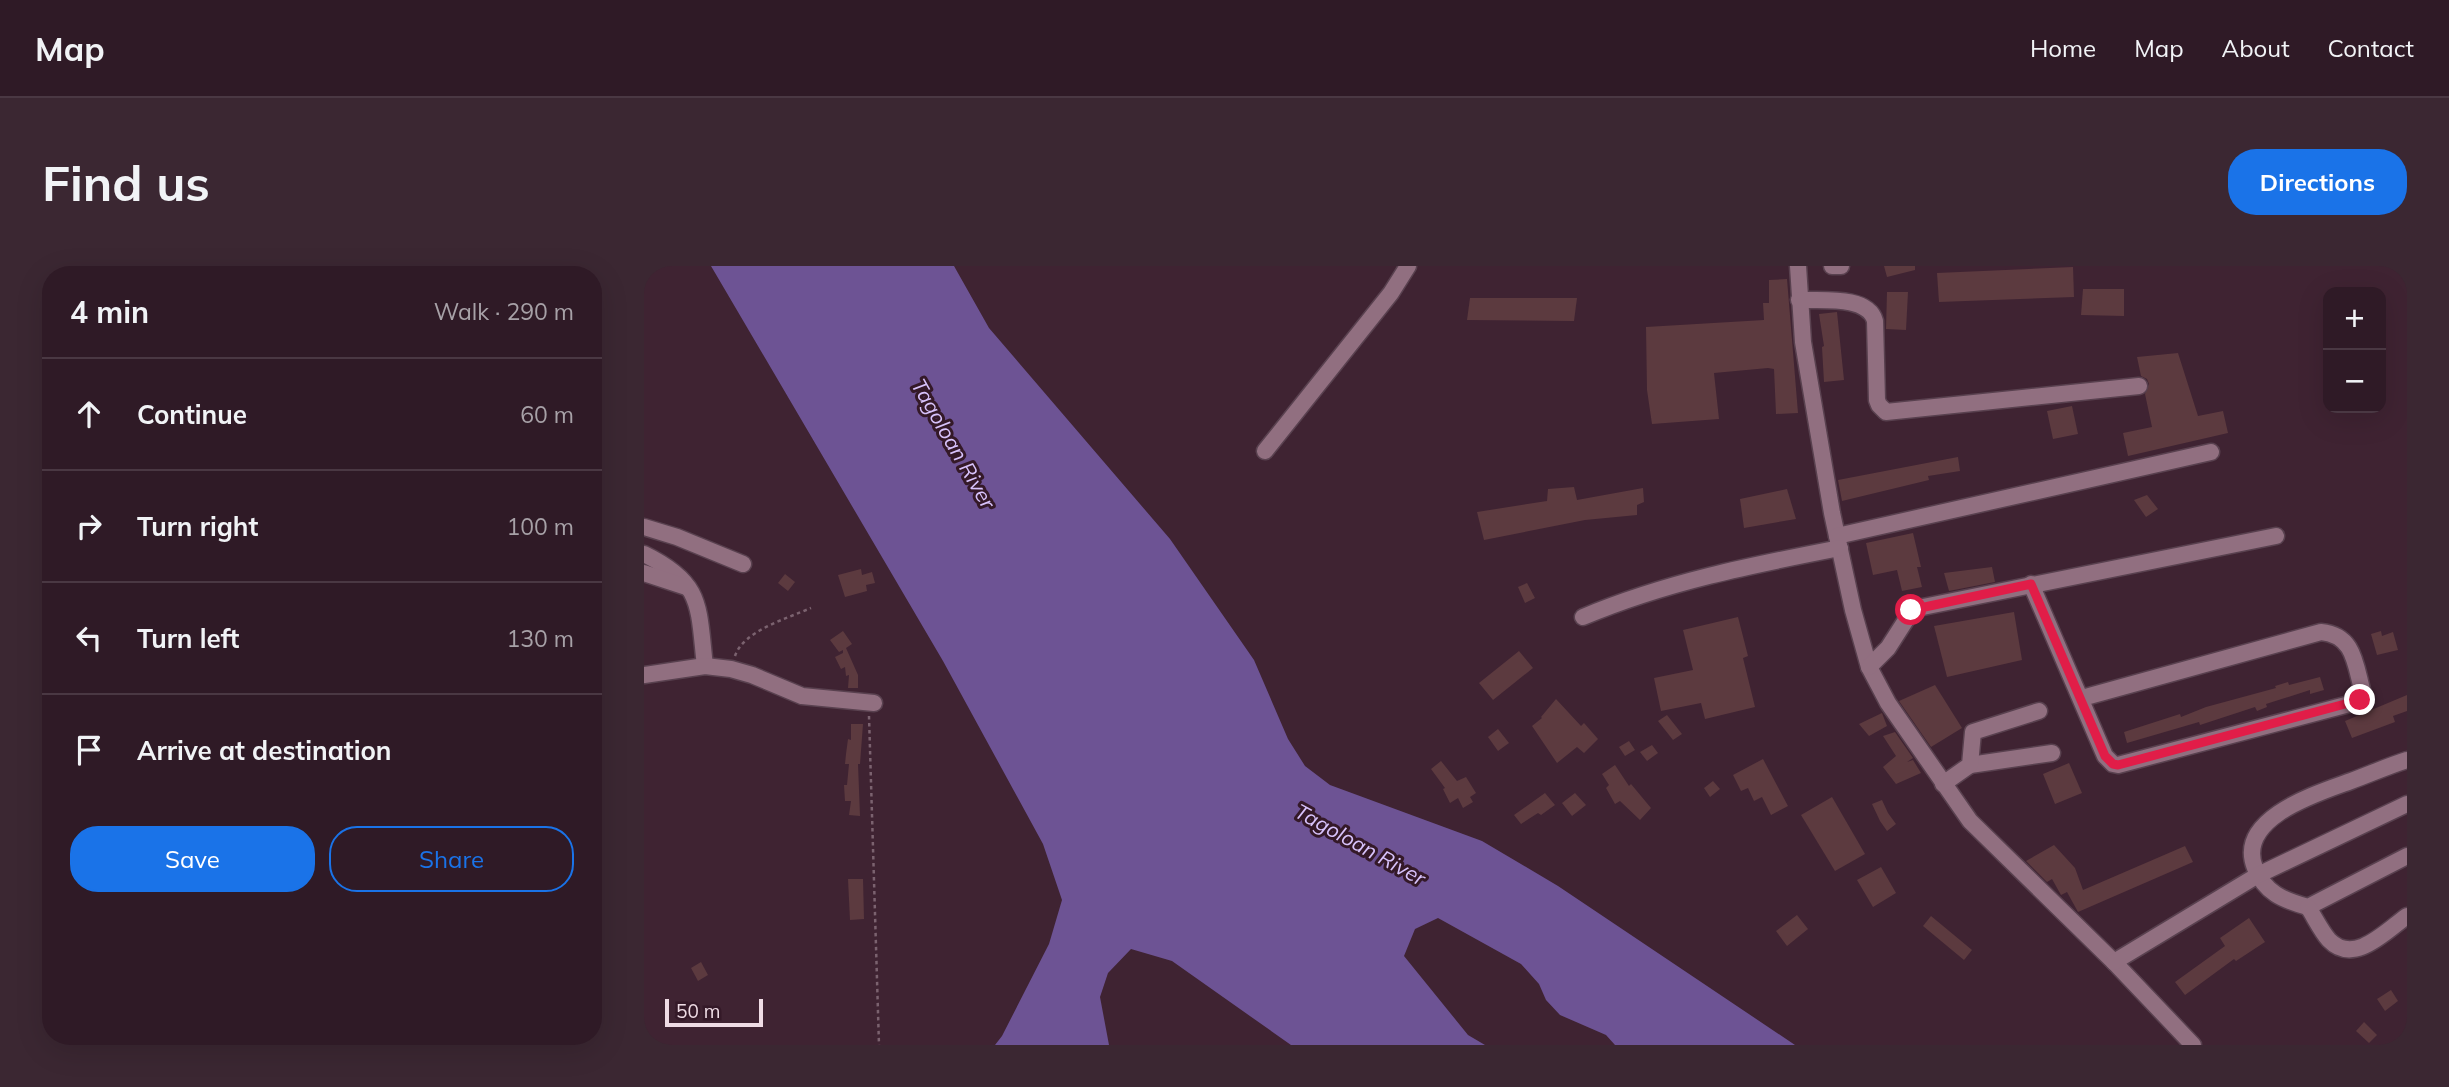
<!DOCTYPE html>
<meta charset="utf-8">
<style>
body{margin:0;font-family:Mulish,sans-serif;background:#3b2732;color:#f1f3f6}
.controls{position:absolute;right:21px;top:21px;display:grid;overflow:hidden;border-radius:14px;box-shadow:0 7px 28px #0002}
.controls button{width:63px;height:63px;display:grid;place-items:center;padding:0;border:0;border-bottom:2px solid #4a3843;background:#2f1a26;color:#f1f3f6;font:35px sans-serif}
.scale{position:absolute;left:21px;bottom:18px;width:98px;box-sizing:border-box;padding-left:7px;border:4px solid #efdce5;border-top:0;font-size:19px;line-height:24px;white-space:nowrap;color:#efdce5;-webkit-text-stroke:5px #341928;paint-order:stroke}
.stop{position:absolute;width:21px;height:21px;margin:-16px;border:5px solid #e11d48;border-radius:50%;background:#fff}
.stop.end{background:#e11d48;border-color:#fff;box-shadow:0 2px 7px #0008}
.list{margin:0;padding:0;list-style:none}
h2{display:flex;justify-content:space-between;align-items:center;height:91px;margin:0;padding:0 28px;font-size:30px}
h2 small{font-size:23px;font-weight:400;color:#a7a1a7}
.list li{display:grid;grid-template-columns:46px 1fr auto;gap:21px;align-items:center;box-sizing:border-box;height:112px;padding:0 28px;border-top:2px solid #4a3843}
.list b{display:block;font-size:26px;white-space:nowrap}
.list em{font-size:23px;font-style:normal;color:#a7a1a7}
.actions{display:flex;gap:14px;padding:21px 28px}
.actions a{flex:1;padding:16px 0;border:2px solid #1a73e8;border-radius:28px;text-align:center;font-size:24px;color:#1a73e8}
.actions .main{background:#1a73e8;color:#fff}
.icon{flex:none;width:38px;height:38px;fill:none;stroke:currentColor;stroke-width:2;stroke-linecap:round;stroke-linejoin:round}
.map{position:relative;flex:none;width:1763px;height:779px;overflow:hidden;border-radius:28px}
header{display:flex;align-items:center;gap:42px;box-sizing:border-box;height:98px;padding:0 35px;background:#2f1a26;border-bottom:2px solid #4a3843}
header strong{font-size:33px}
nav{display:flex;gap:38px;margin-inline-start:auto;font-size:24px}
.intro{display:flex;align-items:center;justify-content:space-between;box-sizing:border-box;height:168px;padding:0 42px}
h1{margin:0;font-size:49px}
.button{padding:18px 32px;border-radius:28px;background:#1a73e8;color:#fff;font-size:24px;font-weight:700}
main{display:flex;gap:42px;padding:0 42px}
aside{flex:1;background:#2f1a26;border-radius:28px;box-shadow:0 7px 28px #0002}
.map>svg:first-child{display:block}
.water{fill:#6d5394}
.building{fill:#5c3a3f}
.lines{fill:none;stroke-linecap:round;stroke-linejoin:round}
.minor-casing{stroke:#59414f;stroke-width:19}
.path{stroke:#7b626f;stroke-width:2.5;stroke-dasharray:3.5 3.5;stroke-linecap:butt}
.minor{stroke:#916f80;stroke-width:16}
.route{stroke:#e11d48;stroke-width:9}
.labels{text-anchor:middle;stroke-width:6;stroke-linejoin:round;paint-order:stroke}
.water-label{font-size:21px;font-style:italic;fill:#d7c2fb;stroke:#341928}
</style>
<header>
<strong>Map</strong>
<nav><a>Home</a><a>Map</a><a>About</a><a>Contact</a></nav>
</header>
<div class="intro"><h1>Find us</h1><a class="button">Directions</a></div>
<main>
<aside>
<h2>4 min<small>Walk · 290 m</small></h2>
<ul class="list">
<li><svg class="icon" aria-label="ahead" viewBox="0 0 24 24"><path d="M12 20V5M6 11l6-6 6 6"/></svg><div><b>Continue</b></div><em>60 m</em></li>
<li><svg class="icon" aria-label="right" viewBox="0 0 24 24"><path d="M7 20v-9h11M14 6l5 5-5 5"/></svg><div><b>Turn right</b></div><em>100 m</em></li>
<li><svg class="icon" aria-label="left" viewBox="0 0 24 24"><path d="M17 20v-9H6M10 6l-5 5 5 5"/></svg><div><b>Turn left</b></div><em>130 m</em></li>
<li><svg class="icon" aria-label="arrive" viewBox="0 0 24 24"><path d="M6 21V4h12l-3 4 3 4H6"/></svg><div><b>Arrive at destination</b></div></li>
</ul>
<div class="actions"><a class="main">Save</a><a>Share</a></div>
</aside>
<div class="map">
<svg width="1763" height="779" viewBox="0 0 1763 779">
<rect width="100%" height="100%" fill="#3f2332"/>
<polygon class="water" points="67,0 310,0 345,62 526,273 610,394 644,473 661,500 686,519 838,575 914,620 1151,779 971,779 962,769 916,749 902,734 895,718 877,698 794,652 771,663 760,690 824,769 841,779 647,779 528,695 487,683 464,707 456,731 465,779 351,779 358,770 405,678 418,634 399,578 299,395"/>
<g class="building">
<polygon points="1240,0 1271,0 1271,4 1243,11"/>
<polygon points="1429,1 1430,31 1295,36 1293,7"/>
<polygon points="1143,13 1154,147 1132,148 1130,103 1124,102 1070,107 1075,153 1008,158 1003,124 1002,61 1120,54 1119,37 1125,37 1125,14"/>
<polygon points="1439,23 1480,23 1480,50 1437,49"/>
<polygon points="1243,26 1264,26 1262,64 1242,63"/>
<polygon points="826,32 933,32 930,55 823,54"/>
<polygon points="1193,46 1200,114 1180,116 1178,81 1180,80 1175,48"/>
<polygon points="1534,87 1554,150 1579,145 1584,167 1484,190 1479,167 1508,161 1501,128 1505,118 1503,113 1497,110 1493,91"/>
<polygon points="1428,140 1434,168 1409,173 1403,145"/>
<polygon points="1314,191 1316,205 1284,210 1285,214 1198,235 1194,214"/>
<polygon points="930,221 933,234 999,222 1000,236 993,239 993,249 941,254 840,274 833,246 903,235 904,223"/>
<polygon points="1143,223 1152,253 1100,262 1096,233"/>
<polygon points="1503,229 1514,243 1502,251 1490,234"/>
<polygon points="1269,267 1277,301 1273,301 1278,321 1258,325 1253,304 1229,309 1222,277"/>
<polygon points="1348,301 1351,316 1305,325 1300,307"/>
<polygon points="217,303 218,309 228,306 231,317 222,319 223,325 201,331 194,309"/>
<polygon points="141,308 151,316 144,325 134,317"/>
<polygon points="883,317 891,332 881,337 874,321"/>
<polygon points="1370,346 1378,394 1303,411 1290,360"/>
<polygon points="1094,351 1104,390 1099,392 1111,441 1061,453 1057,437 1017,445 1010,412 1049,404 1039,364"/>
<polygon points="199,365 208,378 202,382 214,409 214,422 204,422 205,409 202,410 201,401 197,403 191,391 199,387 199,384 195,386 186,374"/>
<polygon points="1737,365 1738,370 1749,366 1754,384 1733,389 1727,368"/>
<polygon points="875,385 889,402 849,434 835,417"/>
<polygon points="1676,411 1680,424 1666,428 1666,424 1622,438 1623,441 1613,445 1611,441 1556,459 1555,456 1483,477 1480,466 1536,448 1537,451 1562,441 1632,422 1631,420 1644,416 1645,419"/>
<polygon points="1291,419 1318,462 1287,481 1255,435"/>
<polygon points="1763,429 1763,445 1749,450 1751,456 1708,472 1701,455"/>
<polygon points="912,433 937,460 940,457 954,473 940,487 933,481 913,497 888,460 898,452 897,451"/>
<polygon points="1238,447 1243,460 1225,470 1215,458"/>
<polygon points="1023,449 1038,468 1029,474 1014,455"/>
<polygon points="207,458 219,458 216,498 214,498 216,550 205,549 207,535 201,535 200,519 203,519 205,498 201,498 202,488 204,473 207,474"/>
<polygon points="854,463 865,477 854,485 844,471"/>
<polygon points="1251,466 1269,492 1263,496 1269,494 1277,507 1252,518 1239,501 1252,490 1239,470"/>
<polygon points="985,475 991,484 981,490 975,481"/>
<polygon points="1008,479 1014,487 1003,495 996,486"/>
<polygon points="1119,493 1144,540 1127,549 1118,531 1110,535 1104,522 1097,525 1089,509"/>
<polygon points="797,495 813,515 822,511 832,527 826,531 829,536 819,542 814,532 806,537 799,523 801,522 787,503"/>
<polygon points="1425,497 1438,527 1411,538 1399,508"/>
<polygon points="971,499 985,520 987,518 1007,542 996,554 976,535 971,538 962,522 965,519 958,508"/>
<polygon points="1069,515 1076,523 1066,531 1060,522"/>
<polygon points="901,527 911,539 897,549 894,547 877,558 870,549"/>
<polygon points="931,527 942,539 928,550 918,537"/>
<polygon points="1188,531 1221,588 1191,605 1157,549"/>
<polygon points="1238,534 1244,547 1252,558 1243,565 1236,555 1228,538"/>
<polygon points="1410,579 1431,602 1439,624 1541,580 1549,596 1434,646 1423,626 1417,629 1408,613 1403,616 1382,595"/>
<polygon points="1237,601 1252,627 1229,641 1213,614"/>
<polygon points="204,613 219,613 220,653 206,654"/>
<polygon points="1153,649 1164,663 1143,680 1132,665"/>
<polygon points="1287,650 1328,684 1320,694 1279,660"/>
<polygon points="1605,652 1621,676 1592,695 1590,693 1541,729 1531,716 1581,680 1576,672"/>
<polygon points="57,696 64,709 54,715 47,702"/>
<polygon points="1747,724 1754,735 1741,745 1733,733"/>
<polygon points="1720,756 1733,769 1725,777 1712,765"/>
</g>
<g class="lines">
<defs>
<g id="minor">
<polyline points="1154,0 1159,76 1188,247 1209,344 1225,401 1244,437 1326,555 1470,696 1549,779"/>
<polyline points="1188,0 1197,0"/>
<path d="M1155 34C1177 35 1224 29 1231 55L1233 134 1235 139 1242 146 1495 120"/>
<polyline points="621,185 747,27 764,0"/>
<polyline points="0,261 33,271 99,298"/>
<polyline points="1193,270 1567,186"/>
<path d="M0 288C60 317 54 341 61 400"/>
<polyline points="0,307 42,321"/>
<path d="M1387 318 1461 490 1469 498 1474 499 1713 436 1719 427C1711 399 1711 369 1677 366L1438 432"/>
<path d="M939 351C1022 316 1108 299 1196 282"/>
<polyline points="1225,401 1244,382 1269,343 1632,270"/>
<polyline points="0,409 61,400 87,403 108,409 158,430 230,437"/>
<path d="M1763 494C1744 500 1726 508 1707 515 1674 527 1591 552 1611 602 1621 627 1639 634 1664 641L1763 590"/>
<polyline points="1326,499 1408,487"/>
<polyline points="1299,518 1326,499 1329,466 1395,445"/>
<path d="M1664 641C1671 652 1677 665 1685 674 1710 700 1742 665 1763 650"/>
<polyline points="1470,696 1614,609 1763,538"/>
</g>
</defs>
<use href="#minor" class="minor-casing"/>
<g class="path">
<path d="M91 390C99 365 144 352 167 342"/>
<polyline points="225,450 235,779"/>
</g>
<use href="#minor" class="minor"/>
</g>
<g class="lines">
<polyline class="route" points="1267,344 1387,318 1461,490 1469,498 1474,499 1716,434"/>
</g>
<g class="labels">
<g class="water-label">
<text transform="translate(309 178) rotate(60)" y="7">Tagoloan River</text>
<text transform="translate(716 579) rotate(29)" y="7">Tagoloan River</text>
</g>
</g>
</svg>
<div class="controls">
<button>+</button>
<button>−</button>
</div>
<div class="scale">50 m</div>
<div class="stop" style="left:1267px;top:344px"></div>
<div class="stop end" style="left:1716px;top:434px"></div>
</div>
</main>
